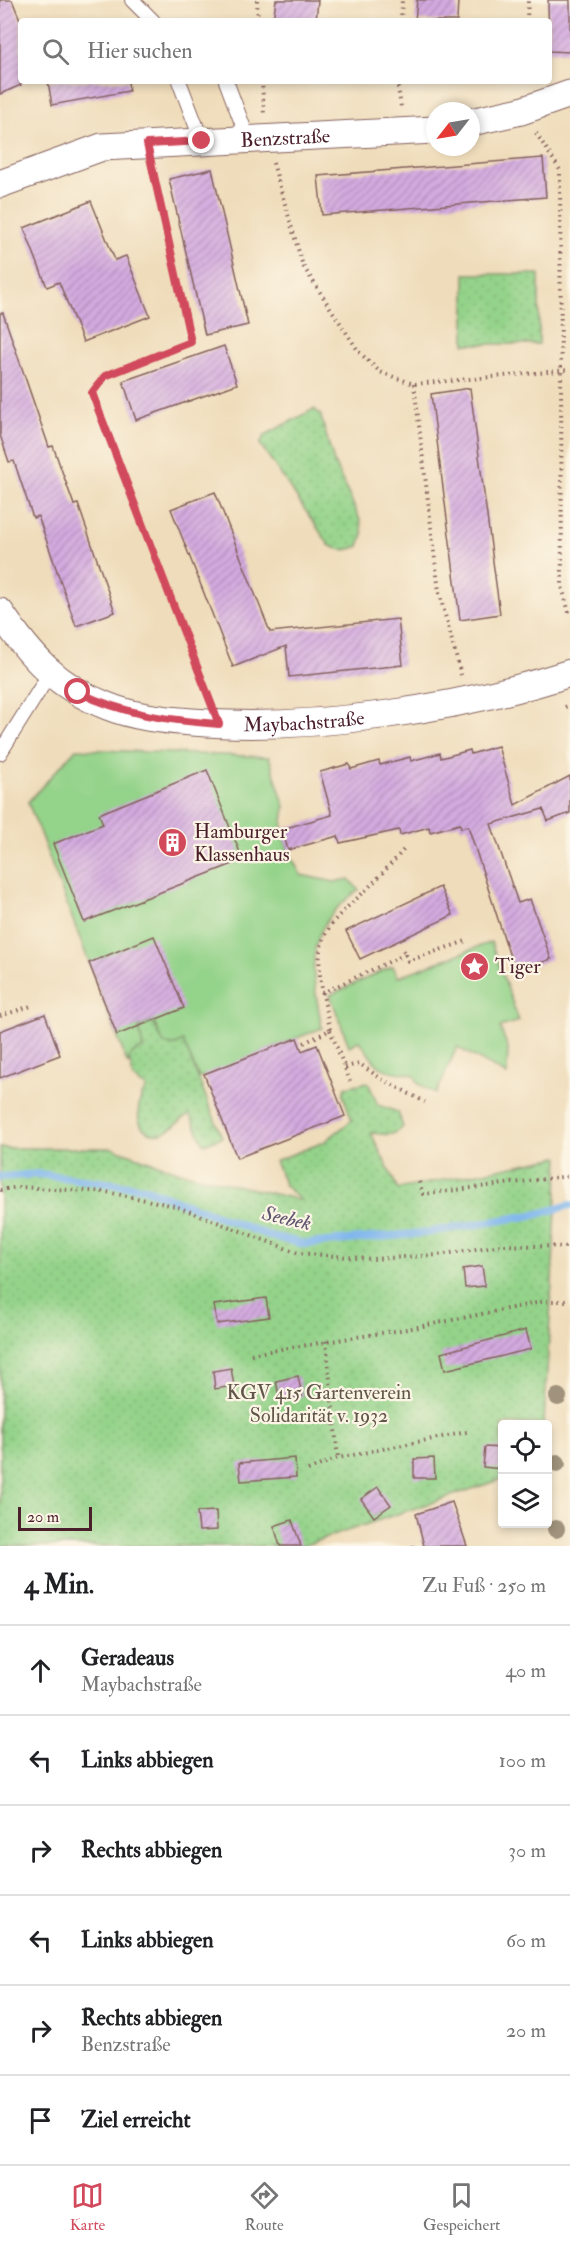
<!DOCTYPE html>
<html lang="de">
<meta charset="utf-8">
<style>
body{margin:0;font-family:"IM FELL Double Pica",serif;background:#f2f2f2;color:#202124}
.controls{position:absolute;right:18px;bottom:18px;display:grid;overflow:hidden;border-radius:6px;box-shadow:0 3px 9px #0003}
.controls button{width:54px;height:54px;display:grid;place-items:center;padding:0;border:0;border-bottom:2px solid #e0e0e0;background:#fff;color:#202124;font:30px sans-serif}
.compass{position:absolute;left:426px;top:102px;width:54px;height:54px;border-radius:50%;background:#fff;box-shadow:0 3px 9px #0003;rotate:239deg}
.scale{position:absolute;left:18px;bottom:15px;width:74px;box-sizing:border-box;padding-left:6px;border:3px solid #4a1f2b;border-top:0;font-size:16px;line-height:21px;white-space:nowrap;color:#4a1f2b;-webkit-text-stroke:4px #fcf5e5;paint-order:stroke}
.stop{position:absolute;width:18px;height:18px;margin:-14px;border:4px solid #d1495b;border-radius:50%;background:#fff}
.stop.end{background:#d1495b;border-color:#fff;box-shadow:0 2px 6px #0008}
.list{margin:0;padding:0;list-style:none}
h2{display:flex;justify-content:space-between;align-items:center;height:78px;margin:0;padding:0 24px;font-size:26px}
h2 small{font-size:20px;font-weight:400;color:#757577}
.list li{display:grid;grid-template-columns:39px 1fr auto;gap:18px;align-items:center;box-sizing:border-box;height:90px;padding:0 24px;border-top:2px solid #e0e0e0}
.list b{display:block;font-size:22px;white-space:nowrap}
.list p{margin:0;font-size:20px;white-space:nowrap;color:#757577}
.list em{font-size:20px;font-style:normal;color:#757577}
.icon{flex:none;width:33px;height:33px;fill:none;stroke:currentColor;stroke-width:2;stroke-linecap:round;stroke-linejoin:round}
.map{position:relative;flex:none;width:570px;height:1546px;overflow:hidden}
.search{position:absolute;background:#fff;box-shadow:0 3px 9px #0003;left:18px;right:18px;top:18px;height:66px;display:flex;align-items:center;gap:15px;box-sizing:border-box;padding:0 21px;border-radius:6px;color:#757577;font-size:22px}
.sheet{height:618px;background:#fff}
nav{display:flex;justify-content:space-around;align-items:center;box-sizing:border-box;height:84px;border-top:2px solid #e0e0e0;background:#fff;font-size:16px;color:#757577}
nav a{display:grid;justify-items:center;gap:3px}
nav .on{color:#d1495b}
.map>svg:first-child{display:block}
.park{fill:url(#park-dots);stroke:#6f795a;stroke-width:1.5}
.pitch{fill:#94d38a;stroke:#6f795a;stroke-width:1.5}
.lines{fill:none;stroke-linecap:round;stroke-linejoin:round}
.stream{stroke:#7fb6ee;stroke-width:8}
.building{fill:url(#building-hatch)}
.service-casing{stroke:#84615d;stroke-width:16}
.minor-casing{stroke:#84615d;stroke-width:29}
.path{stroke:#84615d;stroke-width:4;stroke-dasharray:1.5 4.5;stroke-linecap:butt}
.service{stroke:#fff;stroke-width:14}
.minor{stroke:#fff;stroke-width:27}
.tree{fill:#a0927b}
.route{stroke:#d1495b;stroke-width:8}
.labels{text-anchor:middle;stroke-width:4.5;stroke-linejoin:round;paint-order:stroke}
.street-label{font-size:20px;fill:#4a1f2b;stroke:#fcf5e5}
.poi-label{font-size:20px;fill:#4a1f2b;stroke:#fcf5e5;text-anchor:start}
.park-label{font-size:20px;fill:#605548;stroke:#fcf5e5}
.water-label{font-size:21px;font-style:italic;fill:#5d546f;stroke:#fcf5e5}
</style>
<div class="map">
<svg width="570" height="1546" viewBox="0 0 570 1546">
<defs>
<pattern id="park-dots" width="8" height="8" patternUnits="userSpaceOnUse" patternTransform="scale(1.5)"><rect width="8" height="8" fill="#94d38a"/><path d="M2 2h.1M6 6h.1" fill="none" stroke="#81b577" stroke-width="1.8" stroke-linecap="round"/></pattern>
<pattern id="building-hatch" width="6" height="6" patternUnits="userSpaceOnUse" patternTransform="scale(1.5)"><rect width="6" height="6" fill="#d4abe0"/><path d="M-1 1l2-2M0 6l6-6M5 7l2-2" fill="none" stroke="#ae8bb6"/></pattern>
</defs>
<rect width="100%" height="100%" fill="#fcf5e5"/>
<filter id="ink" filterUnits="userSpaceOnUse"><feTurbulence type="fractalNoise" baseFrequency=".0167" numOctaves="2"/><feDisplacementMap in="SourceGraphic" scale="12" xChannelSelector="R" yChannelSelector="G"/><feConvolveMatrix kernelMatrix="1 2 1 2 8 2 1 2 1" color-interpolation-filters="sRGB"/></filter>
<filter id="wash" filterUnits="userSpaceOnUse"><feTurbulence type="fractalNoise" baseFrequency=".008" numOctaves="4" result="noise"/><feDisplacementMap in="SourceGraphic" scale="24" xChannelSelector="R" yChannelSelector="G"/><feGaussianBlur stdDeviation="1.35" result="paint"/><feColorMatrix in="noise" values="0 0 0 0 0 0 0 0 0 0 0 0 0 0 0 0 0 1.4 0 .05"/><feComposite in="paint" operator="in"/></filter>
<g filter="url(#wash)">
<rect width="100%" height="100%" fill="#efdcba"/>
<g class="park">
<rect x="465" y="274" width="74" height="70"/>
<path d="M314 409 320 414 334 462 360 520 363 534 359 546C347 551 340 551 329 545L260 444 265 435Z"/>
<path d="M153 1022 164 1044 183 1040 222 1137 204 1144 190 1115C180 1118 174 1130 162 1133 133 1138 134 1103 147 1088L133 1078 129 1058 135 1051 143 1049 139 1027Z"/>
<path d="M368 1082 378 1105 398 1112 403 1127C393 1138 384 1134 371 1133L398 1189 559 1157 544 1424H502V1479L302 1546H0V1148H113L180 1172 300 1200 285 1186 275 1161 324 1142 352 1120 343 1095 345 1087Z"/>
</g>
<g class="pitch">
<path d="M76 749 269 757 285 807 282 829 288 850 301 875 334 882 349 879 359 890C301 930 311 968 322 1028L199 1078 183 1041 176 1045 164 1044 154 1022 139 1027 143 1049C134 1051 129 1055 128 1065L28 802Z"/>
<path d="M491 942 519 1021 500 1027 508 1048 507 1075 457 1047 436 1094 419 1084 414 1075C403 1072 385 1073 377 1064 370 1058 366 1048 359 1041L349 1046 330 995 393 966 398 977Z"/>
</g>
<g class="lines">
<polyline class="stream" points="0,1177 39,1174 144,1188 270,1236 305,1244 424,1233 538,1214 570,1205"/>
</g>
<g id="blocks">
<g class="building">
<polygon points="0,0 12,0 21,22 21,85 0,94"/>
<polygon points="276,0 318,0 316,21 273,21"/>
<polygon points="417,0 458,0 457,21 415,21"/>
<polygon points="548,0 570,0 570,52 549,51"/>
<polygon points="48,81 128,81 129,91 52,105"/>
<polygon points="543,158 546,197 322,215 318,176"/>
<polygon points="212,169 248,325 205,335 169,179"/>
<polygon points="91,201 115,260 126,256 150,316 83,342 59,282 47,287 24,228"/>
<polygon points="0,313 3,313 49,447 53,446 74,505 78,504 115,612 76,626 38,516 33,518 14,461 9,462 0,435"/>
<polygon points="224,346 237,384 136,420 123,381"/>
<polygon points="470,388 500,614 460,620 431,394"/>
<polygon points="215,492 270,632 398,619 403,665 289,677 286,646 233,667 171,509"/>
<polygon points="498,746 515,805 570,776 570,813 548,821 543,809 491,824 518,903 530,899 551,959 515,972 468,826 461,828 460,824 430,832 429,827 400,835 399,830 340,843 338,836 288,850 282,829 332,815 320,772 349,764 351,769 379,761 380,765 410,757 411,761 440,753 441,758 470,750 471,754"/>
<polygon points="207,770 243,860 84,922 53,844 103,824 99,814"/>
<polygon points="440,887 453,915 360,959 346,931"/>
<polygon points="154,936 184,1008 117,1035 89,963"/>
<polygon points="45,1014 60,1055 0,1078 0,1031"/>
<polygon points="297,1038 302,1051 317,1045 345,1116 237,1158 204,1074"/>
<polygon points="482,1266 485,1286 465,1288 463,1269"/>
<polygon points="266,1298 269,1317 217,1324 214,1305"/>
<polygon points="526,1330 531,1349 445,1370 441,1353"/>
<polygon points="231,1368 234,1386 215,1389 213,1371"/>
<polygon points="298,1376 302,1396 280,1401 276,1381"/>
<polygon points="485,1447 502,1448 502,1469 483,1467"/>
<polygon points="295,1458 296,1477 241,1481 239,1463"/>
<polygon points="434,1458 435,1478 414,1478 414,1459"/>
<polygon points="378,1487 391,1505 374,1517 361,1499"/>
<polygon points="452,1502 467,1546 424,1546 416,1514"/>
<polygon points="216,1511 217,1530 199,1531 197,1512"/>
<polygon points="292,1520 301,1546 280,1546 274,1526"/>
</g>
</g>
</g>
<g filter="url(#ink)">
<use href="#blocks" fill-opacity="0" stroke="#84615d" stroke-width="1.5"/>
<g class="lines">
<defs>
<g id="service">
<polyline points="132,0 153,21"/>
<polyline points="179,81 202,141"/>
<polyline points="226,81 248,139"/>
<polyline points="0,753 50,673"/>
</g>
<g id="minor">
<polyline points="471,122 521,111 570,94"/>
<path id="s1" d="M0 184 102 147 435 130"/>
<path id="s2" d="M0 612C30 656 56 686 107 706 134 717 164 720 192 722 308 732 460 709 570 673"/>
</g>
</defs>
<use href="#service" class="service-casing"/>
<use href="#minor" class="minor-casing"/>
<g class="path">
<polyline points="257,0 258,21"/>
<polyline points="401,21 402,0"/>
<polyline points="527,21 528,0"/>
<polyline points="262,81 264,115"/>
<polyline points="397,81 401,107"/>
<polyline points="536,133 560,170 562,587 570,616"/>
<polyline points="273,163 303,266 359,352 380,372 414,384 570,370"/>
<polyline points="152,170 191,342 105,376 92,393 209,698"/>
<polyline points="414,384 439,592 461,675"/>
<polyline points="565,707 570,705"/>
<polyline points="406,954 408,961 466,941"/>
<polyline points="322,993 406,954 401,947"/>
<polyline points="0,1016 31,1006"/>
<polyline points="330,1030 350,1081"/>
<path d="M304 1043 330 1030C326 1004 317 979 320 953 323 925 347 908 365 891 379 877 393 862 406 847"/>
<polyline points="345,1067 360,1064 380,1078 425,1102"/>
<polyline points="419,1182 423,1194 570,1176"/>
<polyline points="0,1190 19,1187 107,1192 175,1206 298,1253 372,1259 438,1255 502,1245 570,1247"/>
<polyline points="326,1341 338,1458"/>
<polyline points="251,1354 413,1328 546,1301 570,1301"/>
<polyline points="308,1470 338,1458 467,1432"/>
<polyline points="413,1545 413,1546"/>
</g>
<use href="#service" class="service"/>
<use href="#minor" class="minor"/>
</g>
<g class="tree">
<circle cx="558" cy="1397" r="9"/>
<circle cx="557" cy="1463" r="9"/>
<circle cx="556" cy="1529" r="9"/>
</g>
</g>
<g class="lines" filter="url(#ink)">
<path class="route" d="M78 692C126 715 167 720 219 724L92 393 105 376 191 342 147 144 202 141"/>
</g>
<defs>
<symbol id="building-disc" viewBox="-11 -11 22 22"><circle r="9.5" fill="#d1495b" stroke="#fcf5e5"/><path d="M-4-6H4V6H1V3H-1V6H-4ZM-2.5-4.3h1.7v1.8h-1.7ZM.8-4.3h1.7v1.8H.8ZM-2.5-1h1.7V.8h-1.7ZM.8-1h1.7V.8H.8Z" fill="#fff"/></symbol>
<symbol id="sight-disc" viewBox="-11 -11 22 22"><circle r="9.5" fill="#d1495b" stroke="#fcf5e5"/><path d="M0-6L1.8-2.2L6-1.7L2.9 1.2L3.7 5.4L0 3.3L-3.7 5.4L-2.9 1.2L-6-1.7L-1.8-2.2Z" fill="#fff"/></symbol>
</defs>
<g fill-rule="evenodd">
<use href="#building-disc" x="156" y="826" width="33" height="33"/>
<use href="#sight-disc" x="458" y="950" width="33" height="33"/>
</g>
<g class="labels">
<g class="street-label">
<text dy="7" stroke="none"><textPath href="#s1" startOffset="292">Benzstraße</textPath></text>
<text dy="7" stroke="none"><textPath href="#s2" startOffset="344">Maybachstraße</textPath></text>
</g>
<g class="poi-label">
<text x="194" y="838">Hamburger<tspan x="194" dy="23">Klassenhaus</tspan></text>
<text x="495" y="973">Tiger</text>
</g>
<g class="park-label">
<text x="319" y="1399">KGV 415 Gartenverein<tspan x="319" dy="23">Solidarität v. 1932</tspan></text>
</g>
<g class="water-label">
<text transform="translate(287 1218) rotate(13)" y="7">Seebek</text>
</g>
</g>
</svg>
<div class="controls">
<button><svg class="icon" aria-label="locate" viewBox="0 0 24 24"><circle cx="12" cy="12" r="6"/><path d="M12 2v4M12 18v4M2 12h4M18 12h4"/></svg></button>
<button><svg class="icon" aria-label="layers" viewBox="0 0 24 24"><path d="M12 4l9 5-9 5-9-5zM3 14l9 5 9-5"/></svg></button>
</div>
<svg class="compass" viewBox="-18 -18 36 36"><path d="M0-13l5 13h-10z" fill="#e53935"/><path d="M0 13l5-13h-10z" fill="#757577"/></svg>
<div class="scale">20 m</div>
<div class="stop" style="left:78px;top:692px"></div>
<div class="stop end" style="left:202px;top:141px"></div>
<div class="search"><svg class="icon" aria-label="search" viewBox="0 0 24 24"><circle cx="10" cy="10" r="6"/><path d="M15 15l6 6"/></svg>Hier suchen</div>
</div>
<section class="sheet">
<h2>4 Min.<small>Zu Fuß · 250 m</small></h2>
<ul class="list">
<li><svg class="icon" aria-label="ahead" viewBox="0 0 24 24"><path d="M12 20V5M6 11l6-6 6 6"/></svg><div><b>Geradeaus</b><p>Maybachstraße</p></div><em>40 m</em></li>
<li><svg class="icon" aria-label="left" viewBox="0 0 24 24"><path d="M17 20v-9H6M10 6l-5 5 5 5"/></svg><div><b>Links abbiegen</b></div><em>100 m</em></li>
<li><svg class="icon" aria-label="right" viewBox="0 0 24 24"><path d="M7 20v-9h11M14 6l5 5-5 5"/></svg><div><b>Rechts abbiegen</b></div><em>30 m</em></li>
<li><svg class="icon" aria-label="left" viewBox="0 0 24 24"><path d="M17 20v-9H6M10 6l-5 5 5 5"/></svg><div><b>Links abbiegen</b></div><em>60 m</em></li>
<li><svg class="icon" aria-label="right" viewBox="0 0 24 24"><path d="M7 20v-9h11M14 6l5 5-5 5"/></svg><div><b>Rechts abbiegen</b><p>Benzstraße</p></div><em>20 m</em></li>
<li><svg class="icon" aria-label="arrive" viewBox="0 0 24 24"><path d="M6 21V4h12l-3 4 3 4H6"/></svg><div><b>Ziel erreicht</b></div></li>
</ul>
</section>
<nav>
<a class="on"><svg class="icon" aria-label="map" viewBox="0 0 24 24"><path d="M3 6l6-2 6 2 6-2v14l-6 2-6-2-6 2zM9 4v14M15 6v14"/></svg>Karte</a>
<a><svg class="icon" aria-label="directions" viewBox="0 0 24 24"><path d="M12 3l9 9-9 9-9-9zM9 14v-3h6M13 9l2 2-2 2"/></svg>Route</a>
<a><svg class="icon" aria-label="saved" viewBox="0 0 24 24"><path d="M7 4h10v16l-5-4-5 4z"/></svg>Gespeichert</a>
</nav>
